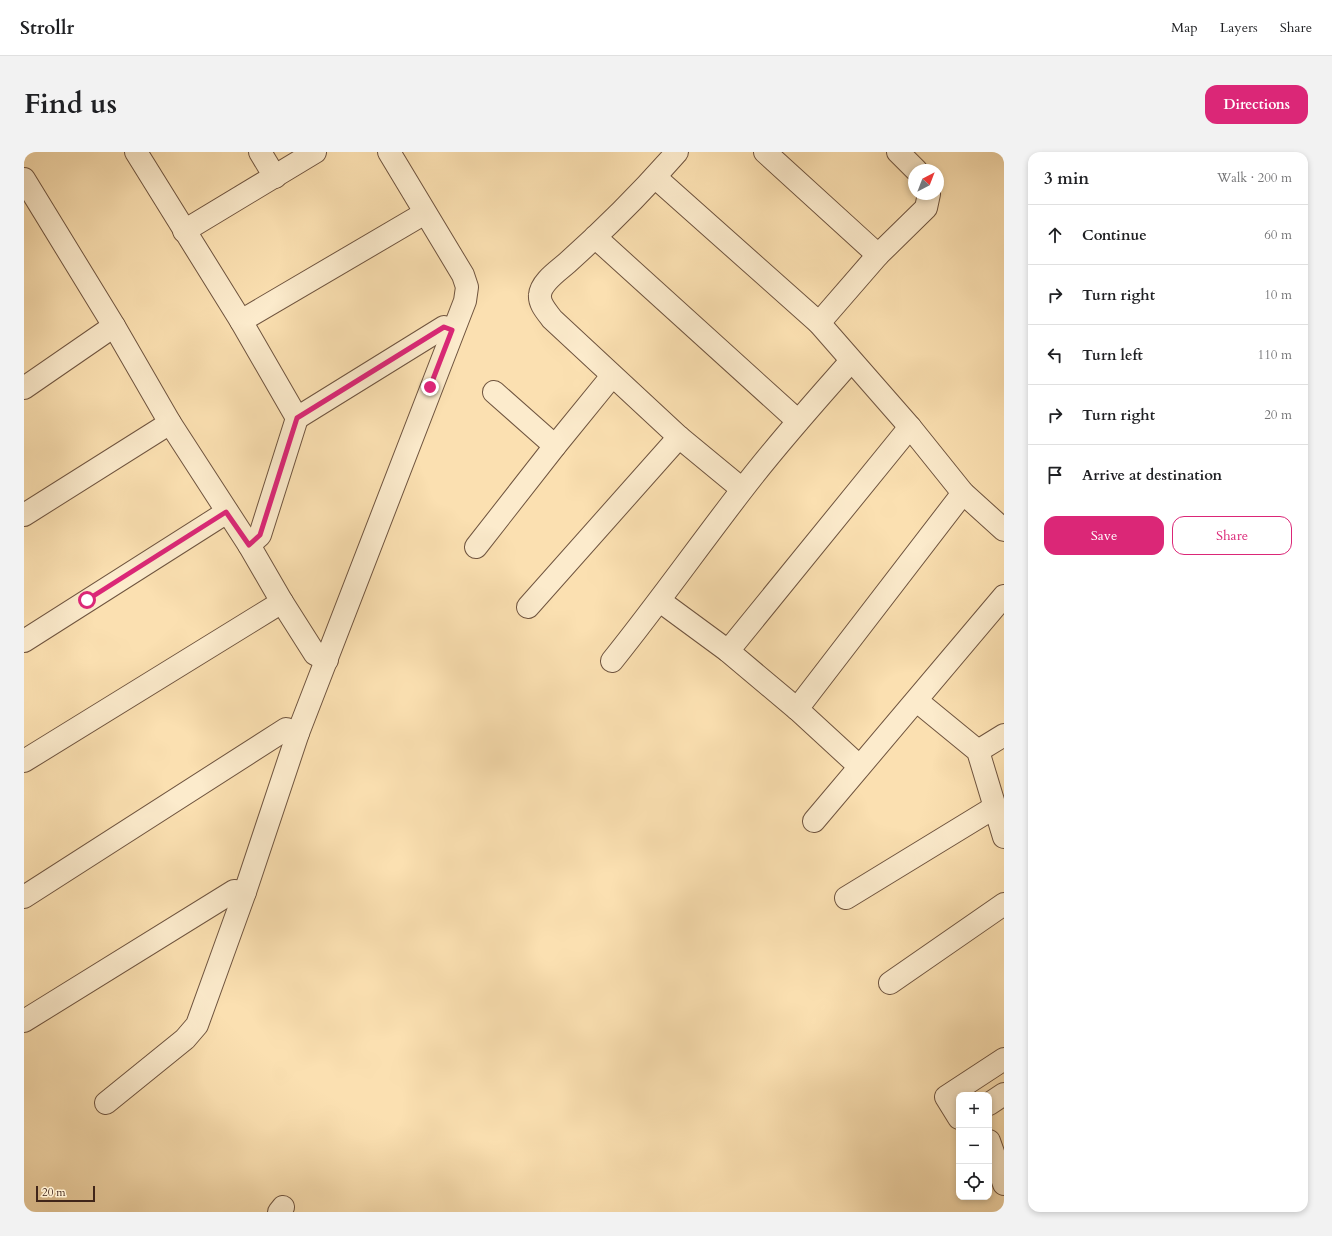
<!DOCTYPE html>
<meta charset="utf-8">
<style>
body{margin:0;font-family:Cardo,serif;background:#f2f2f2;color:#202124}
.controls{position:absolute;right:12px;bottom:12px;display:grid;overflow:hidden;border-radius:8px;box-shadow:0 2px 6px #0003}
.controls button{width:36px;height:36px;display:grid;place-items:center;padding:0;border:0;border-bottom:1px solid #e0e0e0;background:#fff;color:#202124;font:20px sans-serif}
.compass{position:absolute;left:884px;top:12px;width:36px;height:36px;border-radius:50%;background:#fff;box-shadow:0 2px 6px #0003;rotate:42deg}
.scale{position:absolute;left:12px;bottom:10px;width:59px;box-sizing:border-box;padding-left:4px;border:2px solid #402519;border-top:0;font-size:11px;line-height:14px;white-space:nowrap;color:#402519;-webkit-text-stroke:3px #fcebcc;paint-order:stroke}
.stop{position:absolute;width:12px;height:12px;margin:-9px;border:3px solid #db2777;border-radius:50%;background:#fff}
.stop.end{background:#db2777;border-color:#fff;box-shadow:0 1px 4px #0008}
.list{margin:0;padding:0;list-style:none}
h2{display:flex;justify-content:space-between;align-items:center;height:52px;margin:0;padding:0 16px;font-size:17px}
h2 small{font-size:13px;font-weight:400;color:#757577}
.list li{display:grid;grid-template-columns:26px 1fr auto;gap:12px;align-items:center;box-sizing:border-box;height:60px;padding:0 16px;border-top:1px solid #e0e0e0}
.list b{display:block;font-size:15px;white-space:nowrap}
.list em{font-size:13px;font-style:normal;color:#757577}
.actions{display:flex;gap:8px;padding:12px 16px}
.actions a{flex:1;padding:9px 0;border:1px solid #db2777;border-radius:12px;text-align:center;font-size:14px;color:#db2777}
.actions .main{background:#db2777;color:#fff}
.icon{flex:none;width:22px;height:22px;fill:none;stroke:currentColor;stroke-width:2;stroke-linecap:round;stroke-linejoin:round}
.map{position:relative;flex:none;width:980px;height:1060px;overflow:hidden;border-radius:12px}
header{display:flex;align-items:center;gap:24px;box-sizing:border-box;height:56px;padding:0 20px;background:#fff;border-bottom:1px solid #e0e0e0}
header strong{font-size:19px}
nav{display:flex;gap:22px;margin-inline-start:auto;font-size:14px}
.intro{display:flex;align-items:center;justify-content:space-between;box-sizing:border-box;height:96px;padding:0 24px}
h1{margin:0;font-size:28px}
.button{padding:10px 18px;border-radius:12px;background:#db2777;color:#fff;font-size:14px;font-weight:700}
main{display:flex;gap:24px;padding:0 24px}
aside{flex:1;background:#fff;border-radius:12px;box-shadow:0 2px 6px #0003}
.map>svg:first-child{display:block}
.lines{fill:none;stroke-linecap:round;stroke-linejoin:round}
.minor-casing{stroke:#6f543f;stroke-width:24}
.minor{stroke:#fcebcc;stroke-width:22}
.route{stroke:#db2777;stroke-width:5}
</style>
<header>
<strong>Strollr</strong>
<nav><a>Map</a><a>Layers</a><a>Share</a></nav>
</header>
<div class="intro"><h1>Find us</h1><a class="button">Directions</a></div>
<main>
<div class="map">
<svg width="980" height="1060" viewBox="0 0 980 1060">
<rect width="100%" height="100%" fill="#fbe0b1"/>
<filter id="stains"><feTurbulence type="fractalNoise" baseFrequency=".005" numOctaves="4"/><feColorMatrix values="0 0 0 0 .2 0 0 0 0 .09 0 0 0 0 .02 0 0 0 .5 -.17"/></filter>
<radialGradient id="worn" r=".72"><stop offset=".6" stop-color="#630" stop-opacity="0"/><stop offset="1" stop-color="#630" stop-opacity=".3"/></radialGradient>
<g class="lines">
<defs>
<g id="minor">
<polyline points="112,0 217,169 273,266 236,383 225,393 258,450 291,502 303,508"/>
<polyline points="236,0 251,25"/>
<path d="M653 0C619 39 582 76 543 111 534 119 517 130 516 143 515 152 523 160 528 167L655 285 718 337"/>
<polyline points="741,0 854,103"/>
<polyline points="874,0 892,18"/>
<polyline points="631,25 795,171 886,275 939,341 980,378"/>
<polyline points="0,27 90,174 146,271 225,393"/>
<polyline points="160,79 291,0"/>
<polyline points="571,85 774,269"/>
<polyline points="217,169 401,61"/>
<polyline points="795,171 854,103 902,56 905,42"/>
<polyline points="0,236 90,174"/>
<polyline points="470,240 531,294"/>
<polyline points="273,266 420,175 428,178"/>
<polyline points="0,363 146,271"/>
<polyline points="452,395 531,294 588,224"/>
<polyline points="636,449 704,499 773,557 835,614"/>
<polyline points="504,455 655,285"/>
<polyline points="0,489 203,360"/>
<polyline points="704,499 886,275"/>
<path d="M588 509C633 453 674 395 718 338 752 293 790 251 827 209"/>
<polyline points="893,549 954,599 980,685"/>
<polyline points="773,557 939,341"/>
<polyline points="954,599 980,583"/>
<polyline points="0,609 258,450"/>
<polyline points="790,669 980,444"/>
<polyline points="0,745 262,577 274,581"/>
<polyline points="822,746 971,655"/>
<polyline points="866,831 980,752"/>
<polyline points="0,869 210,739 221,740"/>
<polyline points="82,951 161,887 173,873 221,740 274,581 441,149 443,135 439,123 365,0"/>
<polyline points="965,952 980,942"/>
<polyline points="935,966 922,945 980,907"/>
<polyline points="965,989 980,1032"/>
<polyline points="255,1060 259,1055"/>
</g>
</defs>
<use href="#minor" class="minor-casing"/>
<use href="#minor" class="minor"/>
</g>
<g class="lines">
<polyline class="route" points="63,448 202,360 225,393 236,383 273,266 420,175 428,178 406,235"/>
</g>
<rect width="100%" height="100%" filter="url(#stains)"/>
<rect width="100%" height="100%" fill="url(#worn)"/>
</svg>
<div class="controls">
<button>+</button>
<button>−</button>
<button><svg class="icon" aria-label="locate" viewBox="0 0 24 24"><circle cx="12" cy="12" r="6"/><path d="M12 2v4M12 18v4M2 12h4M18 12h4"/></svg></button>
</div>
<svg class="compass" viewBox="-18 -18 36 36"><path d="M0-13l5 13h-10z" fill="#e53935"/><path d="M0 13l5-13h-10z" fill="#757577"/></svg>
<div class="scale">20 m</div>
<div class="stop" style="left:63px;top:448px"></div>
<div class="stop end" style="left:406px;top:235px"></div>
</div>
<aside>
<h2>3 min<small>Walk · 200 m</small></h2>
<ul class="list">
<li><svg class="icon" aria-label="ahead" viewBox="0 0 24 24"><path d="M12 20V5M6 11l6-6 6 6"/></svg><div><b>Continue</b></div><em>60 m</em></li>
<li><svg class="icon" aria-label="right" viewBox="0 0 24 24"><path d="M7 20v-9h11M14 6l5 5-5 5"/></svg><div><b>Turn right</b></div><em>10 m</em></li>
<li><svg class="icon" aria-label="left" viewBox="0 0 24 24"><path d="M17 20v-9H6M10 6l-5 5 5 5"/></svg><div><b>Turn left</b></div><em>110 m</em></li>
<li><svg class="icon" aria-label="right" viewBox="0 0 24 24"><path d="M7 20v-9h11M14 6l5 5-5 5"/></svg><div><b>Turn right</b></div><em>20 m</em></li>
<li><svg class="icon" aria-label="arrive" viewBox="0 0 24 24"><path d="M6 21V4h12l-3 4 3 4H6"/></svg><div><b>Arrive at destination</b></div></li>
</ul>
<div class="actions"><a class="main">Save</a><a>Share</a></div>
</aside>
</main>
